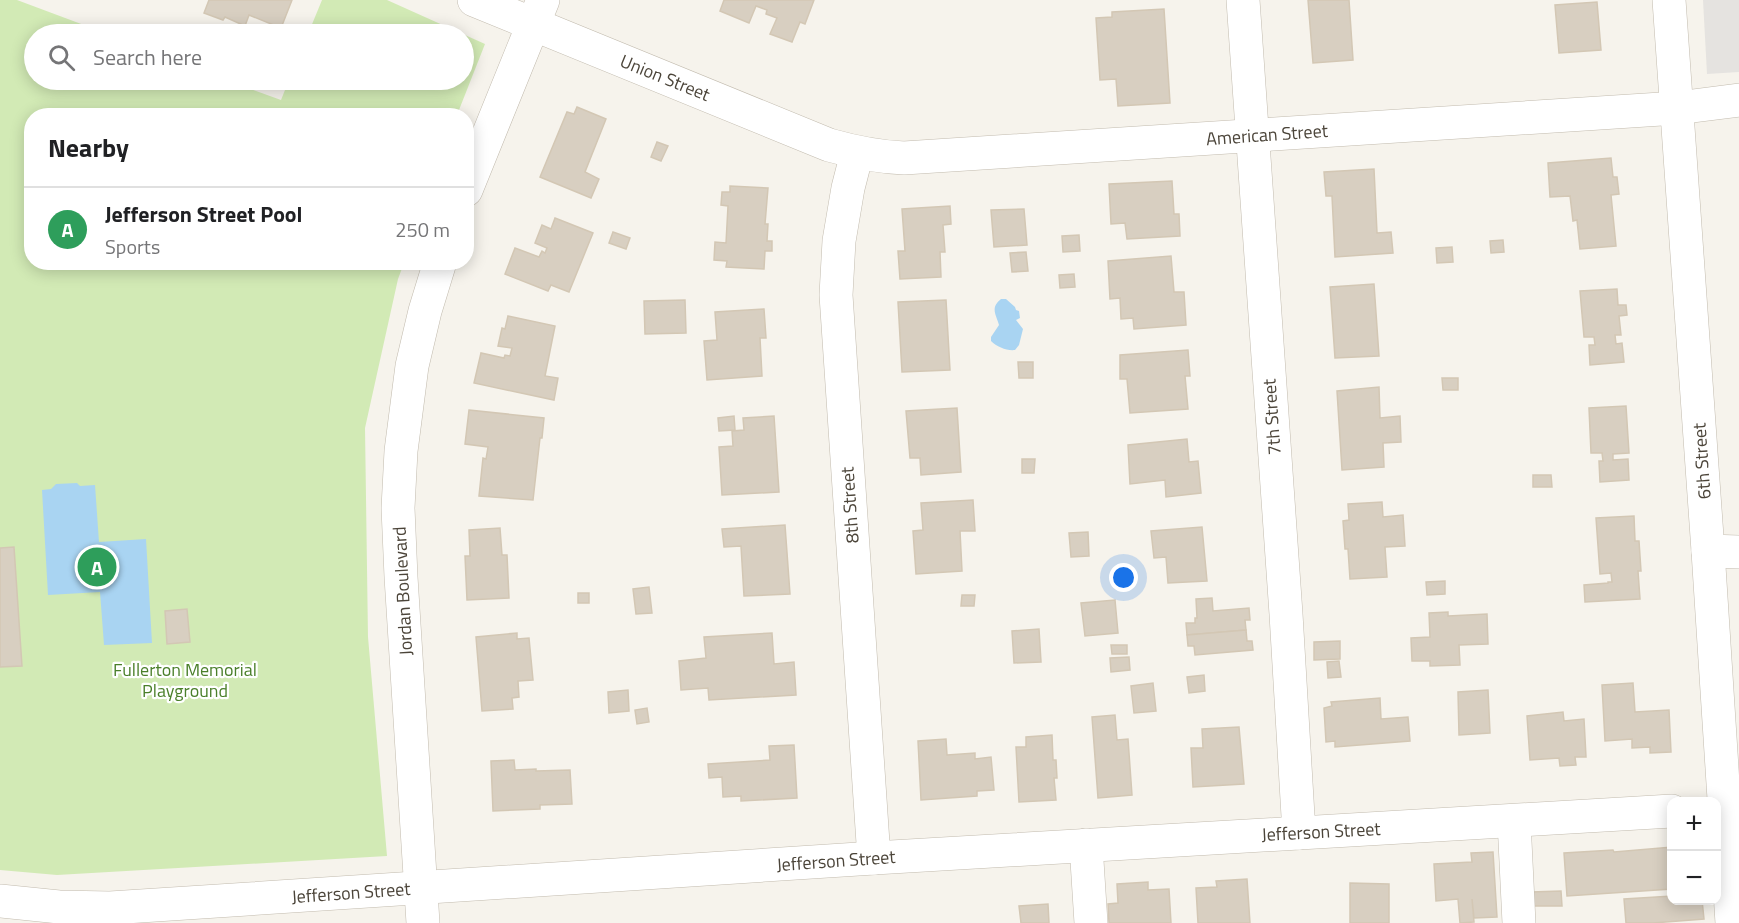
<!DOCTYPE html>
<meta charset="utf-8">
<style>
body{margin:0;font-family:"Titillium Web",sans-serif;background:#f2f2f2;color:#202124}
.controls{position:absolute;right:18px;bottom:18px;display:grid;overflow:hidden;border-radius:12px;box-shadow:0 3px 15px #0003}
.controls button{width:54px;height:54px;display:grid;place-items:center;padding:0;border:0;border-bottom:2px solid #e0e0e0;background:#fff;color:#202124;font:30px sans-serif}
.you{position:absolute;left:1124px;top:578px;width:21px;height:21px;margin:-15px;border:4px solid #fff;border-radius:50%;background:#1a73e8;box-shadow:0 0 0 9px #1a73e833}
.badge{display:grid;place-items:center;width:39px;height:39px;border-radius:50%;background:#fc3f1d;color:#fff;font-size:20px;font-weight:700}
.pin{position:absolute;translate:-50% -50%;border:3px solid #fff;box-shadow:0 2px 6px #0006}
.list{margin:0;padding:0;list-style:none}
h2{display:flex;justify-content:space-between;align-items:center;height:78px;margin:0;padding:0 24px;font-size:26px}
h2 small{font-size:20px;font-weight:400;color:#757577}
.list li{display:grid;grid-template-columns:39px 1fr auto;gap:18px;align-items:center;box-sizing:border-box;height:84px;padding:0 24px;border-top:2px solid #e0e0e0}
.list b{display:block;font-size:22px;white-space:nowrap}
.list p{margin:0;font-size:20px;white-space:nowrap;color:#757577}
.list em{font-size:20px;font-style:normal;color:#757577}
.icon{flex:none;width:33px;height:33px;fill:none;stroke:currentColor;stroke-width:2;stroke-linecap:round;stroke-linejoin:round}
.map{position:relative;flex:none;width:1739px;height:923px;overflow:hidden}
.search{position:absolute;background:#fff;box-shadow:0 3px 15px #0003;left:24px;top:24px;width:450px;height:66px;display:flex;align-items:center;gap:15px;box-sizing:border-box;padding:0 21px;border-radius:33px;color:#757577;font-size:22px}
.panel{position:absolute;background:#fff;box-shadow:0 3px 15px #0003;left:24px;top:108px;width:450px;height:162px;border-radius:24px}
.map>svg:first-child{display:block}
.green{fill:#d2eab5}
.parking{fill:#e5e3e0}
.water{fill:#a9d4f2}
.building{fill:#d8cfc1;stroke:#d3c7b4;stroke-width:1.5}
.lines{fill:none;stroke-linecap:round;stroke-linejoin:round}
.minor-casing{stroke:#c2bbae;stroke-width:34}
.minor{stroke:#fff;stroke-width:33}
.labels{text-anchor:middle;stroke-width:4.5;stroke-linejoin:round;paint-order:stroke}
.street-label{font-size:18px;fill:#4b4439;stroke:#fff}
.park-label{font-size:18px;fill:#4a7f2a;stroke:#fff}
</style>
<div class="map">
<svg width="1739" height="923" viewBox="0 0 1739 923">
<rect width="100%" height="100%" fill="#f6f3ec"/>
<polygon class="green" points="0,0 17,0 108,34 34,34 34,80 226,80 281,100 289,80 464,80 464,34 308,34 322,0 387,0 485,44 457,115 32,116 32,262 404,263 398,279 365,428 368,637 387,856 57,875 0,870"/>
<polygon class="parking" points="1703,0 1739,0 1739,72 1707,74"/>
<g class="water">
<path d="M1001 299H1006L1015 307 1016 310 1019 311 1020 318 1016 320 1023 329 1019 345 1015 350C1007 351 997 347 991 341V337L999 325C996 314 990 308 1001 299Z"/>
<polygon points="77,483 80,486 95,485 99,542 146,539 152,643 104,645 100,592 48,595 42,490 51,489 56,484"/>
</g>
<g class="building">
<polygon points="209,0 292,0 281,28 249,15 245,26 225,17 223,20 204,13"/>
<polygon points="724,0 814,0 805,24 800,22 792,42 770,34 777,18 766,14 767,10 756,6 749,23 720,11"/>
<polygon points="1308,0 1349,0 1353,60 1313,63"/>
<polygon points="1597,2 1601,50 1559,53 1555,5"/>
<polygon points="1164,9 1170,103 1118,106 1116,79 1100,80 1096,18 1112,17 1112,12"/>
<polygon points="577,107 606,119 585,172 599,179 591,198 540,177 567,112 574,114"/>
<polygon points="657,142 668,146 661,161 651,157"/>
<polygon points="1611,158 1613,177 1617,177 1619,194 1611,195 1616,246 1580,249 1577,220 1573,221 1570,196 1550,197 1548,163"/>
<polygon points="1374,169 1377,233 1391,232 1393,253 1335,257 1332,196 1326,196 1324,172"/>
<polygon points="1172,181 1174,214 1179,214 1180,236 1127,239 1125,223 1111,224 1109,184"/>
<polygon points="730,186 768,188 765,224 768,224 767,241 772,241 772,251 765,251 764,269 726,267 727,261 714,260 715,242 726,243 728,206 721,205 722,192 730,192"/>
<polygon points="950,206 951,224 943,225 945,252 940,252 941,277 900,279 898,251 905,251 902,209"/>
<polygon points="1024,209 1027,245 994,247 991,210"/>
<polygon points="555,218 593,233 569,292 551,285 548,291 505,274 515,248 539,257 542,251 545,253 547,248 535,243 542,225 551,229"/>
<polygon points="613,232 630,238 626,249 609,243"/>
<polygon points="1079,235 1080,251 1063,252 1062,236"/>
<polygon points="1503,240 1504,252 1491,253 1490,241"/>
<polygon points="1452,247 1453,262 1437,263 1436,248"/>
<polygon points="1026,252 1028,271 1012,272 1010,253"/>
<polygon points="1171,256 1174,292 1184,292 1186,325 1134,329 1133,318 1121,319 1120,298 1110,299 1108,261"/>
<polygon points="1074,274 1075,287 1060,288 1059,275"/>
<polygon points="1374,284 1379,356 1335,358 1330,287"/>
<polygon points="1617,289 1618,305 1626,305 1627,315 1619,316 1621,335 1615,335 1616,344 1622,343 1624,362 1590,365 1589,345 1595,345 1594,337 1584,337 1580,291"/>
<polygon points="685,300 686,333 645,334 644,301"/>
<polygon points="946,300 950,370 902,372 898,302"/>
<polygon points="764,309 766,338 760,338 762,376 707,380 704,341 717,340 715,312"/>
<polygon points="508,316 555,326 545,376 558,378 554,400 474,383 481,353 504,358 505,355 510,356 512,348 498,346 502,328 505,329"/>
<polygon points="1188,350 1190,376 1185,376 1188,409 1130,413 1127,379 1120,379 1120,355"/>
<polygon points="1018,362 1033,362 1033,378 1019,378"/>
<polygon points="1442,378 1458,378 1458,390 1443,390"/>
<polygon points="1379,387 1380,418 1400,416 1401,442 1383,443 1384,467 1342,470 1337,391"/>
<polygon points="1626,406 1629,453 1613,454 1613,460 1628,459 1629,480 1600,482 1599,461 1603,461 1602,453 1591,453 1589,408"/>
<polygon points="957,408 961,472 921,475 920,458 910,458 906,411"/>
<polygon points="469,410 544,418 542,438 540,438 533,500 479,496 483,458 486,459 488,447 465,444"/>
<polygon points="734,416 735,430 719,431 718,418"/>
<polygon points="774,416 779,492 722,495 719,447 733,446 732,431 744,430 743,418"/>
<polygon points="1187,439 1189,462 1198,461 1201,493 1166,497 1165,480 1130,484 1128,445"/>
<polygon points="1022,459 1035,459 1034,473 1022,473"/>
<polygon points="1533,475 1551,475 1552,487 1533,487"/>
<polygon points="973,500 975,531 960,531 962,571 916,574 913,531 923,530 921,503"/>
<polygon points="1382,502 1383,517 1403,515 1405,546 1385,547 1387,577 1350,579 1348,549 1345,549 1343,521 1349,520 1348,504"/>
<polygon points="1634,516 1635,541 1639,541 1641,571 1638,571 1640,599 1585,602 1584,585 1608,583 1608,582 1612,582 1611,573 1600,574 1596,518"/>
<polygon points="785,525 790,594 744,596 741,546 724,547 722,529"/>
<polygon points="1202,527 1207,581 1168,583 1166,557 1154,558 1151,531"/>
<polygon points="500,528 502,555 507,555 509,598 467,600 465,556 470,556 469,530"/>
<polygon points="1088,532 1089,556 1071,557 1069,533"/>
<polygon points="14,547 22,666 0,667 0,548"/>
<polygon points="1445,581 1445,594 1427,595 1426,582"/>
<polygon points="649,587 652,613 636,614 633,589"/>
<rect x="578" y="593" width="11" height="10"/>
<polygon points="962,595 975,595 974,606 961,606"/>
<polygon points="1212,598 1213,611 1249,608 1250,620 1245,620 1246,630 1187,635 1186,623 1195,623 1195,618 1197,618 1196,599"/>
<polygon points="1115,600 1118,633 1085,636 1081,603"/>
<polygon points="187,609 190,642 167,644 165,611"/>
<polygon points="1448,612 1448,616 1487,614 1488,644 1459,645 1460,665 1430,666 1430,661 1412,661 1411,638 1430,637 1429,613"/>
<polygon points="1039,629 1041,662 1014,663 1012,631"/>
<polygon points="1246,630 1247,641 1252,641 1253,650 1195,655 1194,646 1188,646 1187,635"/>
<polygon points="517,633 517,639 529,638 533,680 518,681 519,697 512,698 513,709 482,711 476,637"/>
<polygon points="772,633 774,664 794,662 796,695 709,700 708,688 681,690 679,661 706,658 704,637"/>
<polygon points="1340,641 1340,659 1314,660 1314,642"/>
<polygon points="1111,645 1127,645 1127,654 1112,654"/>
<polygon points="1129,657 1130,670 1111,672 1110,658"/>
<polygon points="1339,661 1341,677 1328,678 1327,662"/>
<polygon points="1204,675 1205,691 1189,693 1187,677"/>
<polygon points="1153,683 1156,711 1134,713 1131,686"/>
<polygon points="1633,683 1635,712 1669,710 1671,752 1650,753 1650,747 1632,748 1632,739 1605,741 1602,685"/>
<polygon points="628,690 629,711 609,713 608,692"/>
<polygon points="1488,690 1490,733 1459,735 1458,692"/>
<polygon points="1380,698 1381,719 1408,717 1410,741 1335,747 1335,741 1326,742 1324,708 1332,706 1331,702"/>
<polygon points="647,708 649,722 637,724 635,710"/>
<polygon points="1563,712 1564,721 1584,719 1586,757 1575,757 1576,765 1560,766 1559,758 1530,760 1527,716"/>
<polygon points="1115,715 1117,740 1128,739 1132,795 1098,798 1092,717"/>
<polygon points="1239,727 1244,784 1193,787 1191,748 1203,748 1202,729"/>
<polygon points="1052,735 1053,760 1056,760 1057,778 1054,778 1056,800 1019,802 1016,747 1026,747 1026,737"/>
<polygon points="946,739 947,755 975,753 975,759 991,757 994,790 977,791 977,796 921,800 918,741"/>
<polygon points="794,745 797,798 741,801 741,796 723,797 722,777 709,778 708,764 770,760 769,746"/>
<polygon points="514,760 515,770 536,769 536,771 570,770 572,804 540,805 540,809 493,811 491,761"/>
<polygon points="1672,847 1672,889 1567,896 1564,853 1613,850 1614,852"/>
<polygon points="1493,852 1497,917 1474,918 1472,899 1474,922 1460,923 1458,899 1436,901 1434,864 1472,862 1471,853"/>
<polygon points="1247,879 1250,923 1198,923 1196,888 1217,887 1216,881"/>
<polygon points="1148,882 1148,890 1169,889 1171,923 1109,923 1108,904 1118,903 1117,884"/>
<polygon points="1350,883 1389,884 1389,923 1350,923"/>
<polygon points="1561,891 1562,906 1532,906 1531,892"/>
<polygon points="1672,896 1672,900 1702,900 1704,919 1653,923 1626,923 1624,899"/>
<polygon points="1048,904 1049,923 1021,923 1019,906"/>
</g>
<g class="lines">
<defs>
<g id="minor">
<path d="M474 0 829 145C854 152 878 157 904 158L1677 108 1739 100"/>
<polyline points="1243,0 1286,614 1299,833"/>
<polyline points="1669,0 1708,551 1732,923"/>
<polyline points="857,153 848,188 839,241 836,295 874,858"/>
<polyline points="466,190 543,0"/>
<polyline points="1708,551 1739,552"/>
<polyline points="1514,821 1519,923"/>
<polyline points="1086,845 1091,923"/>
<polyline points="0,901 59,907 110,908 874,858 1672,811"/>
<polyline points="423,923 401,577 398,508 401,451 412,366 425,311 440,262"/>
</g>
</defs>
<use href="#minor" class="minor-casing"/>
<use href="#minor" class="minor"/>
</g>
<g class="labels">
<g class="street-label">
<text transform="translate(665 78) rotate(22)" y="6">Union Street</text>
<text transform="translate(1267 135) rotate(-4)" y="6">American Street</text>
<text transform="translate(1272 417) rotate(-94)" y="6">7th Street</text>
<text transform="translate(1702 461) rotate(-94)" y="6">6th Street</text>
<text transform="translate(850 505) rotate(-94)" y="6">8th Street</text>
<text transform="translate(403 591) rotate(-93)" y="6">Jordan Boulevard</text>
<text transform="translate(1321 832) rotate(-3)" y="6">Jefferson Street</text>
<text transform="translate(836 861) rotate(-4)" y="6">Jefferson Street</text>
<text transform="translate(351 893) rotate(-4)" y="6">Jefferson Street</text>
</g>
<g class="park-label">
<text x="185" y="676">Fullerton Memorial<tspan x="185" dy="21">Playground</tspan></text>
</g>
</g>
</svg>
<div class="controls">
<button>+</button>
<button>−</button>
</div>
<div class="you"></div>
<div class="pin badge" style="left:97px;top:567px;background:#2e9e5b">A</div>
<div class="search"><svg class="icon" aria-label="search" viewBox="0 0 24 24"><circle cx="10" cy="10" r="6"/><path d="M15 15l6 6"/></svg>Search here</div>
<section class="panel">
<h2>Nearby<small></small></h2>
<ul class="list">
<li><span class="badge" style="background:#2e9e5b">A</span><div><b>Jefferson Street Pool</b><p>Sports</p></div><em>250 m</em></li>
</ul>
</section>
</div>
